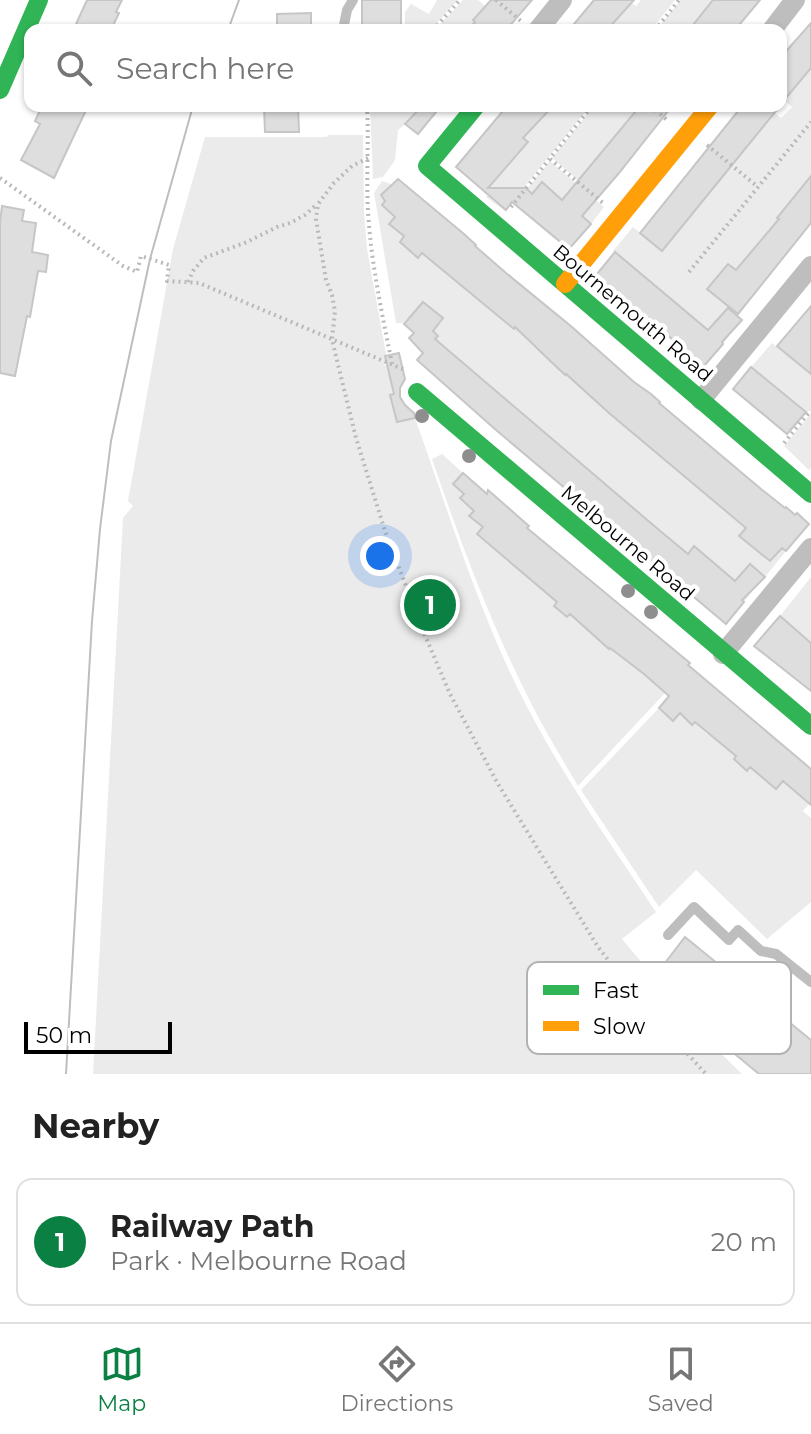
<!DOCTYPE html>
<meta charset="utf-8">
<style>
body{margin:0;font-family:Montserrat,sans-serif;background:#f2f2f2;color:#222}
.scale{position:absolute;left:24px;bottom:20px;width:148px;box-sizing:border-box;padding-left:8px;border:4px solid #000;border-top:0;font-size:22px;line-height:28px;white-space:nowrap;color:#000;-webkit-text-stroke:6px #fff;paint-order:stroke}
.you{position:absolute;left:380px;top:556px;width:28px;height:28px;margin:-20px;border:6px solid #fff;border-radius:50%;background:#1a73e8;box-shadow:0 0 0 12px #1a73e833}
.badge{display:grid;place-items:center;width:52px;height:52px;border-radius:50%;background:#0b8043;color:#fff;font-size:26px;font-weight:700}
.pin{position:absolute;translate:-50% -50%;border:4px solid #fff;box-shadow:0 2px 8px #0006}
.list{margin:0;padding:0;list-style:none}
h2{display:flex;justify-content:space-between;align-items:center;height:104px;margin:0;padding:0 32px;font-size:34px}
h2 small{font-size:26px;font-weight:400;color:#767676}
.list li{display:grid;grid-template-columns:52px 1fr auto;gap:24px;align-items:center;box-sizing:border-box;height:128px;margin:0 16px 16px;padding:0 16px;border:2px solid #e0e0e0;border-radius:16px}
.list b{display:block;font-size:30px;white-space:nowrap}
.list p{margin:0;font-size:26px;white-space:nowrap;color:#767676}
.list em{font-size:26px;font-style:normal;color:#767676}
.icon{flex:none;width:44px;height:44px;fill:none;stroke:currentColor;stroke-width:2;stroke-linecap:round;stroke-linejoin:round}
.map{position:relative;flex:none;width:811px;height:1074px;overflow:hidden}
.search{position:absolute;background:#fff;box-shadow:0 2px 6px #0004;left:24px;right:24px;top:24px;height:88px;display:flex;align-items:center;gap:20px;box-sizing:border-box;padding:0 28px;border-radius:16px;color:#767676;font-size:30px}
.sheet{height:248px;background:#fff}
nav{display:flex;justify-content:space-around;align-items:center;box-sizing:border-box;height:112px;border-top:2px solid #e0e0e0;background:#fff;font-size:22px;color:#767676}
nav a{display:grid;justify-items:center;gap:4px}
nav .on{color:#0b8043}
.map>svg:first-child{display:block}
.green{fill:#ebebeb}
.building{fill:#dedede;stroke:#c6c6c6;stroke-width:2}
.lines{fill:none;stroke-linecap:round;stroke-linejoin:round}
.path{stroke:#b9b9b9;stroke-width:4;stroke-dasharray:2 4;stroke-linecap:butt}
.lane{stroke:#bebebe;stroke-width:10}
.street{stroke:#bebebe;stroke-width:20}
.fast{stroke:#30b455;stroke-width:18}
.slow{stroke:#ff9f0a;stroke-width:18}
.tram{stroke:#bebebe;stroke-width:2}
.tree{fill:#8e8e8e}
.labels{text-anchor:middle;stroke-width:8;stroke-linejoin:round;paint-order:stroke}
.street-label{font-size:20px;fill:#000;stroke:#fff}
.key{fill:#fff;stroke:#b2b2b2;stroke-width:2}
.key-label{font-size:22px;fill:#000}
</style>
<div class="map">
<svg width="811" height="1074" viewBox="0 0 811 1074">
<rect width="100%" height="100%" fill="#fff"/>
<g class="green">
<polygon points="437,0 458,0 430,30 402,30 405,29 405,12 411,4 429,14"/>
<polygon points="463,0 478,0 485,6 473,19 475,22 468,30 435,30"/>
<polygon points="641,0 675,0 651,30 611,30 608,28 630,2 636,6"/>
<polygon points="681,0 713,0 704,11 701,30 656,30"/>
<polygon points="811,68 811,176 777,217 779,220 736,270 728,264 718,277 729,307 722,315 736,326 723,344 613,251 633,227 663,250 774,113 781,118 792,107 784,100"/>
<polygon points="370,106 415,106 421,111 398,130 395,160 383,177 373,179"/>
<polygon points="555,106 590,106 505,211 486,197 490,191 489,185 519,135 534,116 540,120"/>
<polygon points="594,106 640,106 579,181 552,158"/>
<path d="M328 135H363L364 212 367 249 387 359H385L384 365 404 373 390 376 397 422 415 418C449 513 478 611 524 701 562 775 610 843 656 912L622 939 681 1009 696 1029 742 1074H93L123 518 133 506 128 501 173 249 205 137H327Z"/>
<polygon points="550,161 604,207 591,224 550,207 559,197 542,183 532,194 527,189"/>
<polygon points="382,181 391,184 382,195 385,201 382,205 395,217 415,225 400,242 418,258 432,241 453,278 513,328 519,323 539,340 534,346 543,353 566,363 559,371 564,376 566,373 655,452 680,472 700,485 698,488 732,517 740,508 739,522 746,528 740,535 782,548 786,551 765,577 751,565 746,570 759,583 744,602 716,578 694,546 688,554 579,463 551,438 513,407 435,339 438,335 433,331 442,318 424,302 403,323 396,323 374,193"/>
<polygon points="772,343 807,371 811,367 811,408 807,413 751,367"/>
<polygon points="811,413 811,468 809,470 784,446"/>
<path d="M442 454 463 473 455 482 456 484 455 486 464 494 460 499 474 511 470 516 483 527 478 535 557 602 554 606 567 617 570 614 609 649 611 647 637 669 658 674 652 681 665 693 578 786C558 752 538 719 521 683 486 611 458 535 432 459Z"/>
<polygon points="811,577 811,643 780,616"/>
<polygon points="659,708 673,721 680,713 691,725 695,722 707,734 716,725 736,756 734,759 750,767 776,789 783,781 810,803 803,811 811,818 811,902 767,939 696,870 659,907 581,790"/>
</g>
<g class="building">
<polygon points="87,0 122,0 116,12 119,13 111,30 80,30 81,26 76,24"/>
<rect x="362" y="0" width="39" height="30"/>
<polygon points="491,0 532,0 506,30 468,30 475,22 473,20"/>
<polygon points="594,0 634,0 607,30 569,30"/>
<polygon points="713,0 760,0 735,30 689,30"/>
<polygon points="311,13 311,30 277,30 277,14"/>
<polygon points="811,23 811,68 781,104 781,57"/>
<polygon points="42,106 88,106 54,178 21,160 40,124 35,121"/>
<polygon points="264,106 298,106 299,132 265,132"/>
<polygon points="422,106 441,106 418,134 405,124"/>
<polygon points="507,106 553,106 523,138 528,142 488,188 526,188 532,194 542,182 562,200 640,106 672,106 619,173 582,216 591,224 569,249 512,202 506,210 456,167"/>
<polygon points="742,106 780,106 662,251 640,233"/>
<polygon points="811,176 811,223 738,314 707,289 728,264 736,270 779,219 777,218"/>
<polygon points="398,179 464,234 476,245 475,246 506,273 572,327 634,382 651,394 660,402 659,403 761,489 785,508 786,507 795,515 797,513 809,524 786,551 782,548 770,561 739,536 746,528 609,413 566,374 565,375 515,327 514,329 422,253 418,258 400,242 404,236 389,224 395,217 382,205 385,201 381,195"/>
<polygon points="2,206 24,210 22,221 36,223 32,252 48,255 46,272 38,271 30,317 27,316 15,376 0,373 0,222"/>
<polygon points="615,252 708,330 728,308 742,320 722,342 723,344 704,366 596,275"/>
<polygon points="423,302 443,318 433,331 438,336 435,339 659,530 688,554 694,546 735,581 750,564 765,577 742,600 744,602 726,624 496,430 417,360 423,353 409,338 414,333 404,324"/>
<polygon points="811,306 811,374 777,346"/>
<polygon points="399,353 405,379 400,388 400,397 405,405 414,413 415,418 397,422 390,395 394,394 385,356"/>
<polygon points="751,367 806,412 787,434 733,389"/>
<polygon points="463,473 487,494 488,490 529,526 527,528 690,663 688,665 811,769 811,805 783,781 776,789 750,767 747,771 734,759 736,756 695,722 692,725 680,713 673,721 659,708 669,696 644,674 610,648 609,649 570,614 567,617 554,606 557,602 477,534 483,527 469,516 474,511 460,498 464,494 453,484"/>
<polygon points="780,616 811,643 811,691 754,646"/>
<polygon points="685,937 811,1040 811,1074 759,1074 695,1021 704,1010 658,972"/>
</g>
<g class="lines">
<g class="path">
<polyline points="496,0 522,22"/>
<polyline points="433,30 460,0"/>
<polyline points="655,30 679,0"/>
<path d="M367 106C369 141 366 176 368 211 371 263 382 313 392 364"/>
<polyline points="651,106 667,120"/>
<polyline points="707,145 758,187"/>
<polyline points="368,158 352,166 334,183 318,204 316,219 326,280 332,295 335,311 332,340 356,438 385,531 424,633 450,694 498,784 598,947 651,1014 706,1074"/>
<polyline points="550,159 603,203"/>
<polyline points="0,178 123,266 137,272 141,256 169,265 167,281 199,283 405,370"/>
<polyline points="511,207 592,106"/>
<polyline points="689,272 811,122"/>
<polyline points="188,282 193,271 204,258 247,242 277,227 290,223 305,215 316,205"/>
<polyline points="784,443 811,410"/>
</g>
<g class="lane">
<polyline points="343,30 347,10 353,0"/>
<polyline points="668,935 694,907 729,940 738,930 761,951 776,954 811,982"/>
</g>
<g class="street">
<polyline points="538,30 562,0"/>
<polyline points="772,30 795,0"/>
<polyline points="701,400 811,266"/>
<polyline points="723,654 811,548"/>
</g>
<g class="fast">
<polyline points="0,90 39,0"/>
<polyline points="476,106 427,166 811,494"/>
<polyline points="417,392 811,726"/>
</g>
<polyline class="slow" points="565,284 710,106"/>
<g class="tram">
<polyline points="228,30 239,0"/>
<polyline points="66,1074 92,621 100,529 111,441 150,259 193,106"/>
</g>
</g>
<g class="tree">
<circle cx="422" cy="416" r="7"/>
<circle cx="469" cy="456" r="7"/>
<circle cx="628" cy="591" r="7"/>
<circle cx="651" cy="612" r="7"/>
</g>
<g class="labels">
<g class="street-label">
<text transform="translate(633 313) rotate(40)" y="7">Bournemouth Road</text>
<text transform="translate(628 543) rotate(40)" y="7">Melbourne Road</text>
</g>
</g>
<rect x="527" y="962" width="264" height="92" rx="12" class="key"/>
<rect x="543" y="985" width="36" height="10" fill="#30b455"/>
<rect x="543" y="1021" width="36" height="10" fill="#ff9f0a"/>
<g class="key-label">
<text x="593" y="998">Fast</text>
<text x="593" y="1034">Slow</text>
</g>
</svg>
<div class="scale">50 m</div>
<div class="you"></div>
<div class="pin badge" style="left:430px;top:605px">1</div>
<div class="search"><svg class="icon" aria-label="search" viewBox="0 0 24 24"><circle cx="10" cy="10" r="6"/><path d="M15 15l6 6"/></svg>Search here</div>
</div>
<section class="sheet">
<h2>Nearby<small></small></h2>
<ul class="list">
<li><span class="badge">1</span><div><b>Railway Path</b><p>Park · Melbourne Road</p></div><em>20 m</em></li>
</ul>
</section>
<nav>
<a class="on"><svg class="icon" aria-label="map" viewBox="0 0 24 24"><path d="M3 6l6-2 6 2 6-2v14l-6 2-6-2-6 2zM9 4v14M15 6v14"/></svg>Map</a>
<a><svg class="icon" aria-label="directions" viewBox="0 0 24 24"><path d="M12 3l9 9-9 9-9-9zM9 14v-3h6M13 9l2 2-2 2"/></svg>Directions</a>
<a><svg class="icon" aria-label="saved" viewBox="0 0 24 24"><path d="M7 4h10v16l-5-4-5 4z"/></svg>Saved</a>
</nav>
